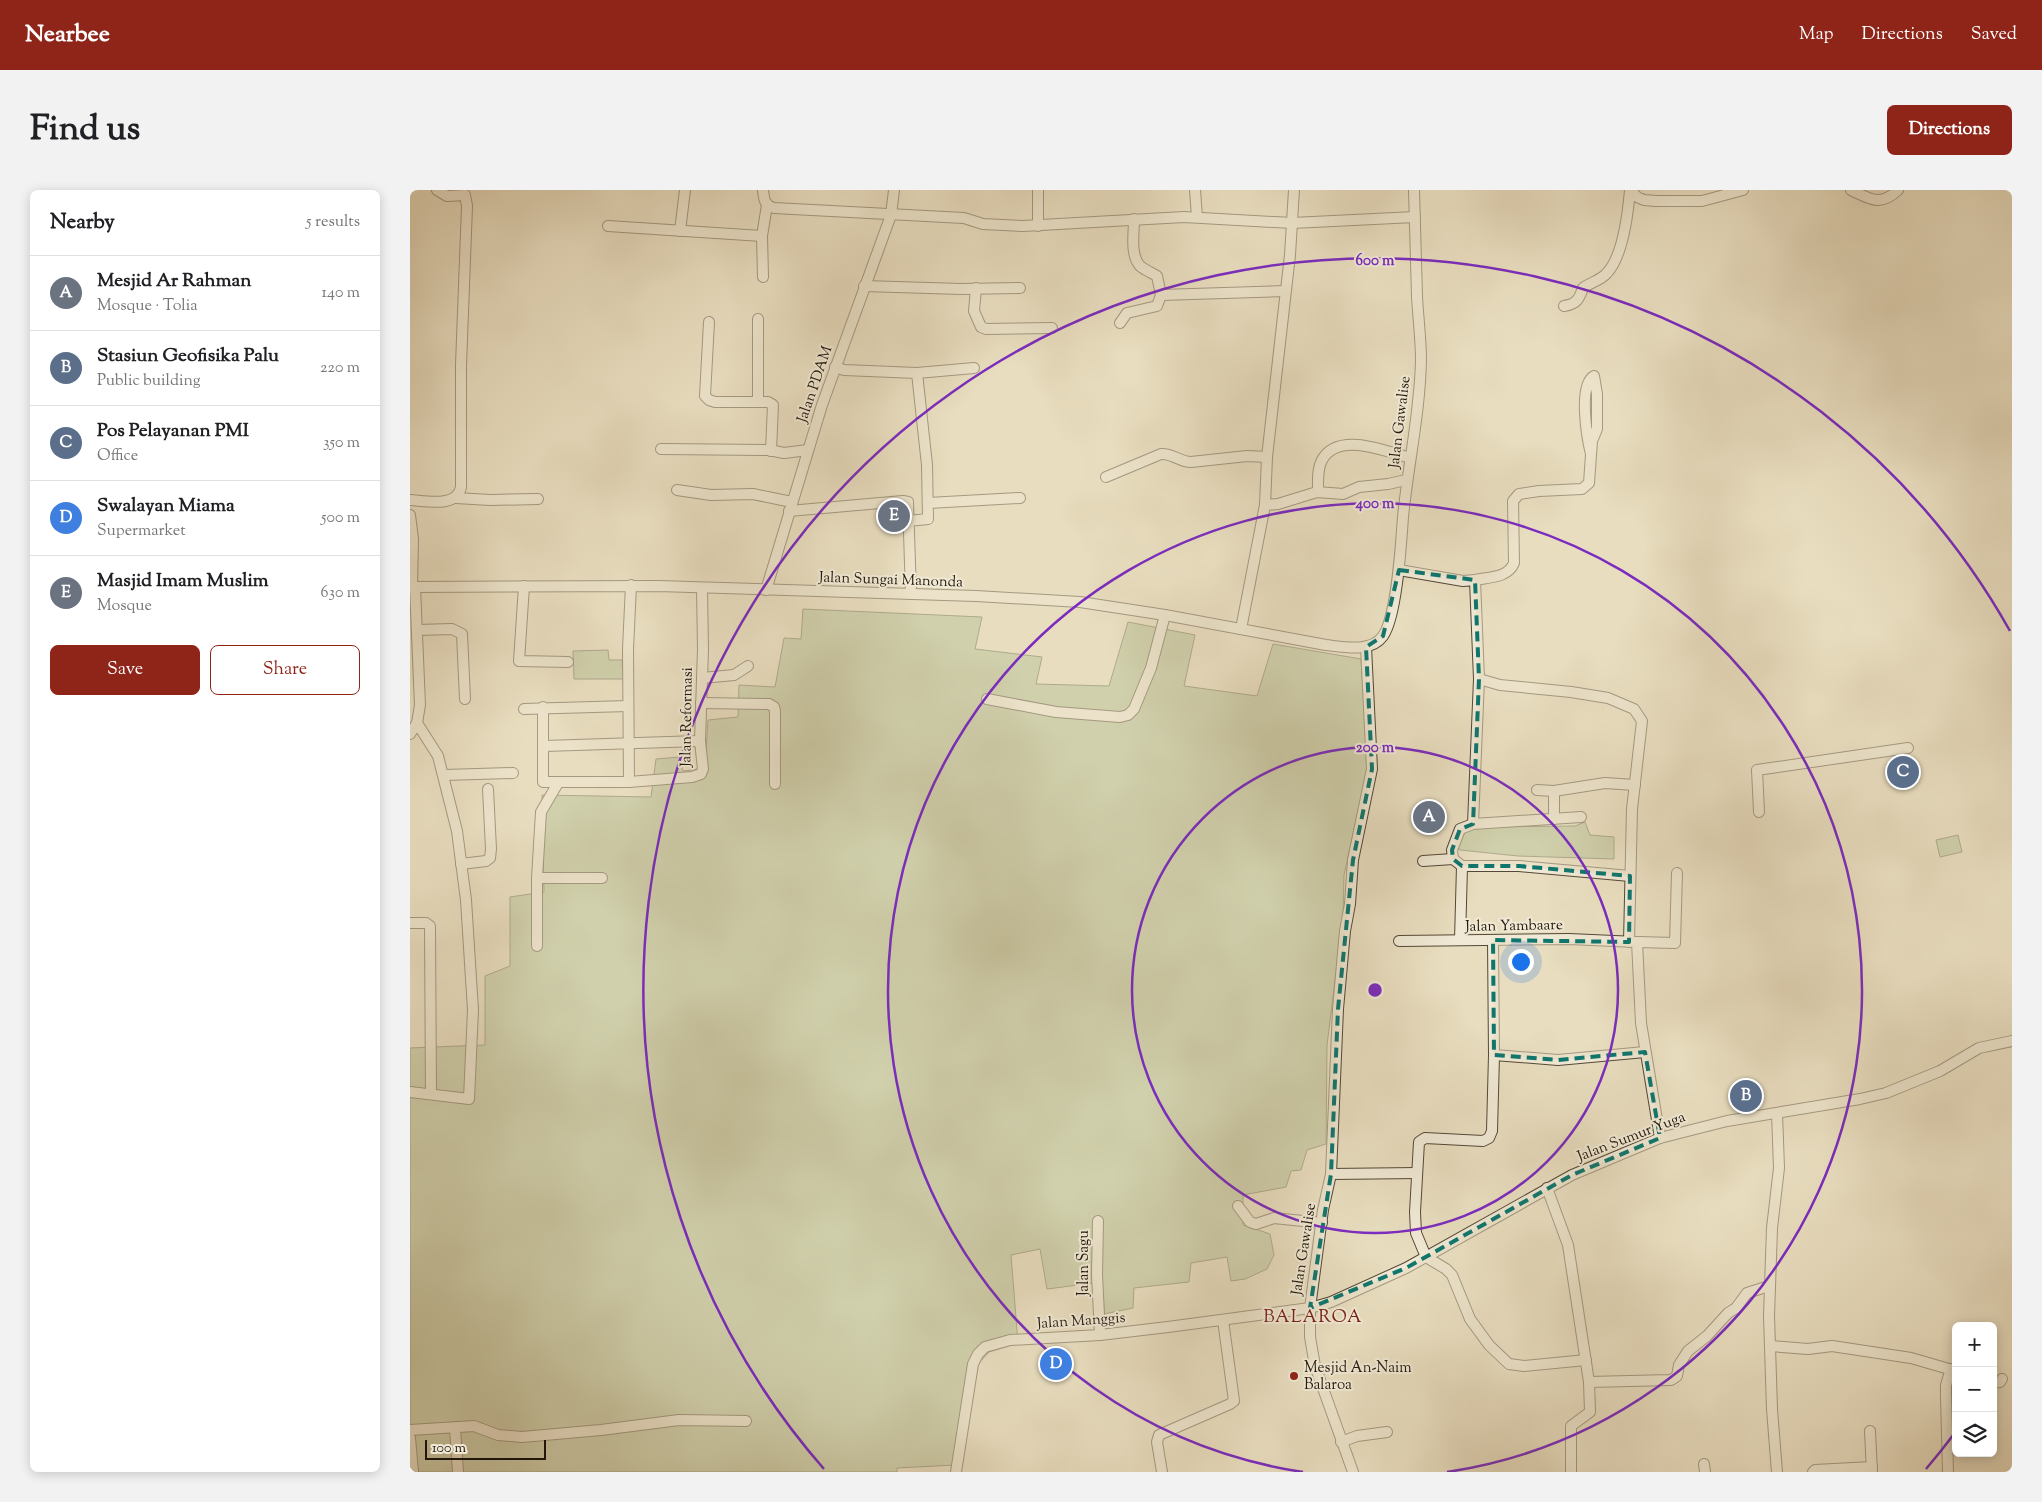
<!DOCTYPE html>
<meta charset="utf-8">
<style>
body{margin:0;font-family:"Sorts Mill Goudy",serif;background:#f2f2f2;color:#202124}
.controls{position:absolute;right:15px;bottom:15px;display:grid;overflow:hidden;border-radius:8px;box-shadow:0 2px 12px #0003}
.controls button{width:45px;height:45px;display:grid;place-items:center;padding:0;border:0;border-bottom:1px solid #e0e0e0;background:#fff;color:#202124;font:25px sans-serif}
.scale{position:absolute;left:15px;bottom:12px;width:121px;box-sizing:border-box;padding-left:5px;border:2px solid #22170a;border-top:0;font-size:14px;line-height:18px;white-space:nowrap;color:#22170a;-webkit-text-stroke:4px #f0e9d5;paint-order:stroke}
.you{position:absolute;left:1110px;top:771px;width:18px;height:18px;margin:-12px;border:4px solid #fff;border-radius:50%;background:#1a73e8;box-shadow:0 0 0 8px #1a73e833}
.badge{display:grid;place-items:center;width:32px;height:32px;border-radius:50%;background:#8f2418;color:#fff;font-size:16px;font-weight:700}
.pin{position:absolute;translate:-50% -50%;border:2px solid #fff;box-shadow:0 1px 5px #0006}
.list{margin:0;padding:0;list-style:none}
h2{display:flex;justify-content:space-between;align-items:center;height:65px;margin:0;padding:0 20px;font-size:21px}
h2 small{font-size:16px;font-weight:400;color:#757577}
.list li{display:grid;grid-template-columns:32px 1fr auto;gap:15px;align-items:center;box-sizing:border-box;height:75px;padding:0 20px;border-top:1px solid #e0e0e0}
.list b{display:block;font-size:19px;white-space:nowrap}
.list p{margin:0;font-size:16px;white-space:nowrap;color:#757577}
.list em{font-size:16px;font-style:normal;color:#757577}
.actions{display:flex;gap:10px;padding:15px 20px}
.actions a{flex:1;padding:11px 0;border:1px solid #8f2418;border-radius:8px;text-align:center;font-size:18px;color:#8f2418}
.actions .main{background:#8f2418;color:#fff}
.icon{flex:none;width:28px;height:28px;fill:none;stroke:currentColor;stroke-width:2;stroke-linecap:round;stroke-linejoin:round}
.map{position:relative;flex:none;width:1602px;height:1282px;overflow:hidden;border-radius:8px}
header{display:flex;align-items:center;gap:30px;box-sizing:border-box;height:70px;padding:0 25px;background:#8f2418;color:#fff}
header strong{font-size:24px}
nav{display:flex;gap:28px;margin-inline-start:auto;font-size:18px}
.intro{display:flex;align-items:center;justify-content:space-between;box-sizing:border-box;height:120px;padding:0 30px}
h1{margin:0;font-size:35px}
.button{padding:12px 22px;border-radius:8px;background:#8f2418;color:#fff;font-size:18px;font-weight:700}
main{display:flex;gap:30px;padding:0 30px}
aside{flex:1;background:#fff;border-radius:8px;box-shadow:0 2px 12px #0003}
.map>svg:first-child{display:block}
.green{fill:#b3c294;stroke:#6a6c4f}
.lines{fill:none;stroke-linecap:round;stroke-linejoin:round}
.minor-casing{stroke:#544837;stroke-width:12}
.minor{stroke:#f0e9d5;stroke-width:10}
.marked{fill:none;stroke:#0f766e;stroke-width:4;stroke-dasharray:10 6;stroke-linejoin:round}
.ring{fill:none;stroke:#7b2cbf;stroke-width:2.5}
.poi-dot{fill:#8f2418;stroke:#f0e9d5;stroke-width:2}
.labels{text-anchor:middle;stroke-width:4;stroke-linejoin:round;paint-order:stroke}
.street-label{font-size:15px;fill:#22170a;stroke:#f0e9d5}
.poi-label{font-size:15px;fill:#22170a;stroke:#f0e9d5;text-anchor:start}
.quarter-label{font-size:18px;letter-spacing:1px;fill:#7a1f14;stroke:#f0e9d5}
.centre{fill:#7b2cbf;stroke:#f0e9d5;stroke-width:2.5}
.ring-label{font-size:15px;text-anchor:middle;font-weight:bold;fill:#7b2cbf;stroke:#f0e9d5;stroke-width:4;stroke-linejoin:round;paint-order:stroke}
</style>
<header>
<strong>Nearbee</strong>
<nav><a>Map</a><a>Directions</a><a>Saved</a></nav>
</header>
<div class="intro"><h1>Find us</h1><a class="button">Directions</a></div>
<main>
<aside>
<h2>Nearby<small>5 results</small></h2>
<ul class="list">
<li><span class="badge" style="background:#6b7280">A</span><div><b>Mesjid Ar Rahman</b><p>Mosque · Tolia</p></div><em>140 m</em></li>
<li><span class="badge" style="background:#5c6f8a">B</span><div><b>Stasiun Geofisika Palu</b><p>Public building</p></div><em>220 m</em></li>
<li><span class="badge" style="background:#5c6f8a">C</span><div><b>Pos Pelayanan PMI</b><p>Office</p></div><em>350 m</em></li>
<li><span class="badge" style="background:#3f7fe0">D</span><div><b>Swalayan Miama</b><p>Supermarket</p></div><em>500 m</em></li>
<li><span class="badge" style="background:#6b7280">E</span><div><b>Masjid Imam Muslim</b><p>Mosque</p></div><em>630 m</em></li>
</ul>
<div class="actions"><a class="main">Save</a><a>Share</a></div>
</aside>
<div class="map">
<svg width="1602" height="1282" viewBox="0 0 1602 1282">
<rect width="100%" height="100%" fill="#e8ddbf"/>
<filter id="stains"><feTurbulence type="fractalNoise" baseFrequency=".004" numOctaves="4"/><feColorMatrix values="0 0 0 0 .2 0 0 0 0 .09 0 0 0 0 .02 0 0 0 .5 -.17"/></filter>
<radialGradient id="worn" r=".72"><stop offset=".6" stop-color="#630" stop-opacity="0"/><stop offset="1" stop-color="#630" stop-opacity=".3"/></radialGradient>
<g class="green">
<polygon points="393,419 572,427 565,459 632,467 626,494 699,496 718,432 785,445 774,496 847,506 863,454 951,469 958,576 934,685 933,727 917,855 916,954 897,960 891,980 881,981 876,997 833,1005 833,1035 860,1044 864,1065 857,1079 835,1089 821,1091 817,1067 781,1073 779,1092 724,1098 723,1118 694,1124 692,1092 637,1099 630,1059 601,1065 608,1153 579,1162 556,1187 546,1275 487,1278 487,1282 0,1282 0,858 75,855 75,786 100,776 100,707 134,702 132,605 241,607 246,569 269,567 273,581 295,578 298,530 328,527 329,495 365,497 374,448 391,449"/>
<polygon points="198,460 199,470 212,470 213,489 164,489 163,461"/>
<polygon points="1175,632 1180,645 1204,647 1204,669 1108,666 1050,660 1047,656 1057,640 1075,637 1165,636"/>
<polygon points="1548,645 1552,662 1530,667 1526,650"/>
</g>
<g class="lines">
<defs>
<g id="minor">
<path d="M353 0C354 9 354 15 364 18L554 28 573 34 613 36 774 27 882 33 1005 27"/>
<polyline points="628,0 628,36"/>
<polyline points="785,0 787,27"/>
<polyline points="1221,0 1227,7 1234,10 1246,11 1292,11 1333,0"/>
<path d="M1441 0C1460 9 1470 17 1488 0"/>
<path d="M724 29C724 43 720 65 730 76 735 80 742 83 747 86L751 105 875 101"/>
<polyline points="198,36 352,46"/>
<polyline points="270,41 275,0"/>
<polyline points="353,87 352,46 357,15"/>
<polyline points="454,96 551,99 610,98"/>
<polyline points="566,98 564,121 571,137 576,139 642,138"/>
<path d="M1154 116C1167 114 1169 109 1173 98 1181 92 1190 91 1197 83 1213 66 1218 23 1220 0"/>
<polyline points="299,132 295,206 299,210 305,212 358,212 363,215 361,261"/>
<polyline points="710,133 717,123 747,116 751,105"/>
<polyline points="425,177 434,180 507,183 517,275 518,329 498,331"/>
<polyline points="507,183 564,178"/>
<polyline points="348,212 348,129"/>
<polyline points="251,259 359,260 374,263 398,260"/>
<path d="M696 287 751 264C762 263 770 272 781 272L837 266 857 267"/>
<polyline points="267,300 301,305 343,304 382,312"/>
<path d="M908 302C908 292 907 279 912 270 928 241 976 261 1000 268"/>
<polyline points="46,308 80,310 128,309"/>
<path d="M0 310C16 311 47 318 51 297V175L57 16 55 5 37 6 27 0"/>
<polyline points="518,313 610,308"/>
<polyline points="855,315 868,314 907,302 933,304 949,297 978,294 996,290"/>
<polyline points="379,321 493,311 498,312 501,404"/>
<polyline points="0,325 3,349 2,397"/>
<polyline points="989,380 1053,391 1065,390 1069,489 1063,634 1050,639 1042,660 1043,669 1052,676 1109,676 1220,686"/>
<path d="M1065 390C1079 387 1098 388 1104 373L1103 311 1109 304 1129 301 1172 299 1179 293 1182 251 1187 239V204L1184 186C1168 195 1177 248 1181 264"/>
<polyline points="114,396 109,471 158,472"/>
<path d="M0 397 248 396 566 406 670 412 755 425 916 455C934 457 961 463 973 446 987 426 991 354 993 327 998 275 1010 223 1011 170 1011 149 1008 127 1007 106 1006 71 1005 35 1004 0"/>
<polyline points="356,400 412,215 481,25 484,0"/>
<polyline points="831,439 855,315 857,267 880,65 884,0"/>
<polyline points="7,440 42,439 52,444 55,509"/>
<polyline points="292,488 324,485 338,476"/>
<polyline points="1069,489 1090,495 1161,502 1198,508 1224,519 1232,531 1222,619 1219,752"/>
<polyline points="577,509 646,522 710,527 718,525 724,519 741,478 755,425"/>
<polyline points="291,513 359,514 364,517 365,521 365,594"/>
<polyline points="133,517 133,592 219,592 282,587 291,584 293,579 290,551 293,459 292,398"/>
<polyline points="114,519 218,516"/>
<polyline points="0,544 7,533 10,515 5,397"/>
<polyline points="134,556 290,551"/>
<polyline points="34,585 103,583"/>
<polyline points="219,592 218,459 221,395"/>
<polyline points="1127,600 1144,601 1195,593 1225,595"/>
<polyline points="1349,622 1347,580 1498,558"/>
<polyline points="1144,629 1144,601"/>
<polyline points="1063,634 1171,627"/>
<polyline points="1013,671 1043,669"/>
<polyline points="51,674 76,671 80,668 81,659 78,599"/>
<polyline points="127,688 192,688"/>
<polyline points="0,733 16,733 20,736 21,904"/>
<polyline points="1050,750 1052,676"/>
<polyline points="1083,750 1084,865 1148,870 1235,862"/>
<polyline points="989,751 1159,749 1227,752 1231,833 1250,948"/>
<polyline points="1227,752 1265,753 1267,683"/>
<polyline points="127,756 127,688 131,622 148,593"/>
<polyline points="1084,865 1082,941 1079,948 1073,951 1015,948 1009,952 1005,1022 1006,1043 1016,1067 1036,1079 1042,1085 1060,1129 1079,1155 1099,1174 1114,1176 1176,1170"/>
<polyline points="0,902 59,909 63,820 56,710 47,641 28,566 7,533"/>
<polyline points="921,984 1007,983"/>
<polyline points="1137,998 1158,1055 1179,1192 1180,1222 1161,1236 1161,1282"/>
<polyline points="828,1016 840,1032 846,1034 864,1028 912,1033"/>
<polyline points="688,1031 687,1085 690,1145"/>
<polyline points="1360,1156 1398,1159 1422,1156 1501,1168 1546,1181"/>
<polyline points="1179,1192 1261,1190 1267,1186 1269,1175 1278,1161 1297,1146 1318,1123 1326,1118 1337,1103 1359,1096"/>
<polyline points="1583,1193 1590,1192 1592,1189"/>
<polyline points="45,1238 48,1282"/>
<polyline points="0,1240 64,1236 88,1245 112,1247 191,1240 269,1230 336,1231"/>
<polyline points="1460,1241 1462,1282"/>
<polyline points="0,1248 3,1282"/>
<polyline points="931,1252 947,1246 977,1242"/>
<polyline points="1294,1274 1295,1282"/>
<polyline points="546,1282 563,1174 568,1164 575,1157 600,1150 690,1145 758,1137 900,1118 921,1112 996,1078 1162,985 1250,948 1317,931 1450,909 1476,903 1530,881 1569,858 1602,851"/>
<polyline points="752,1282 747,1252 749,1245 820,1214 824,1211 813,1130"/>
<polyline points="943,1282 905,1176 900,1147 900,1118 913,1020 921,984 928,819 935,741 940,714 943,670 962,579 956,457"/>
<polyline points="1367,1282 1362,1219 1359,1126 1362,1038 1369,978 1367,923"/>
<polyline points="1403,1282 1405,1280 1462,1277"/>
<polyline points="1538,1282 1536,1205 1536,1195 1541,1179"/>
</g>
</defs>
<use href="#minor" class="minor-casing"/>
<use href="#minor" class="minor"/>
</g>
<path d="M0 0H1602V1282H0ZM989 380 1065 390 1069 489 1063 634 1050 639 1042 660 1043 669 1052 676H1109L1220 686 1219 752 1083 750 1084 865 1148 870 1235 862 1250 948 1162 985 996 1078 900 1118 921 984 928 819 943 670 962 579 956 457 973 446Z" fill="#e8ddbf" fill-opacity=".55" fill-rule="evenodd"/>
<path class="marked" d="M989 380 1065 390 1069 489 1063 634 1050 639 1042 660 1043 669 1052 676H1109L1220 686 1219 752 1083 750 1084 865 1148 870 1235 862 1250 948 1162 985 996 1078 900 1118 921 984 928 819 943 670 962 579 956 457 973 446Z"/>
<g class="ring">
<circle cx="965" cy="800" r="243"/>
<path d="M893 1282A487 487 0 1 1 1037 1282"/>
<path d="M1544 1244A730 730 0 0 1 1516 1279M414 1279A730 730 0 1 1 1600 441"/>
</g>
<circle class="poi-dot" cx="884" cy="1186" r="5"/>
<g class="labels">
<g class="street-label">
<text transform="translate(404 194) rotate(-71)" y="5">Jalan PDAM</text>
<text transform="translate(989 232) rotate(-83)" y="5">Jalan Gawalise</text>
<text transform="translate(481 389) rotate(2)" y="5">Jalan Sungai Manonda</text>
<text transform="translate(276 527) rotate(-89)" y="5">Jalan Reformasi</text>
<text transform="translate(1104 735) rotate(-1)" y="5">Jalan Yambaare</text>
<text transform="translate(1221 946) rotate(-21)" y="5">Jalan Sumur Yuga</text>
<text transform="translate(893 1059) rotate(-81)" y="5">Jalan Gawalise</text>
<text transform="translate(673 1073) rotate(-90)" y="5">Jalan Sagu</text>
<text transform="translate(671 1130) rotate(-4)" y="5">Jalan Manggis</text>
</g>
<g class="poi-label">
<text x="894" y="1182">Mesjid An-Naim<tspan x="894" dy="17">Balaroa</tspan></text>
</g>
<g class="quarter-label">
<text x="903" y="1132">BALAROA</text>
</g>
</g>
<circle cx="965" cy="800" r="8" class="centre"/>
<g class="ring-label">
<text x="965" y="75">600 m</text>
<text x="965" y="318">400 m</text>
<text x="965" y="562">200 m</text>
</g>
<rect width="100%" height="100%" filter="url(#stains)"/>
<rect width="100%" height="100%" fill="url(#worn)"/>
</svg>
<div class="controls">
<button>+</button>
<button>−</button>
<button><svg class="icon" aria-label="layers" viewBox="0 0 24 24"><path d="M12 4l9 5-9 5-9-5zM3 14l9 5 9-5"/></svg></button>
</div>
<div class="scale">100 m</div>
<div class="you"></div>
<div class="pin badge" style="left:1019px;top:627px;background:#6b7280">A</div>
<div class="pin badge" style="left:1336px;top:906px;background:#5c6f8a">B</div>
<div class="pin badge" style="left:1493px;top:582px;background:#5c6f8a">C</div>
<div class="pin badge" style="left:646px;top:1174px;background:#3f7fe0">D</div>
<div class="pin badge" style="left:484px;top:326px;background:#6b7280">E</div>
</div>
</main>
